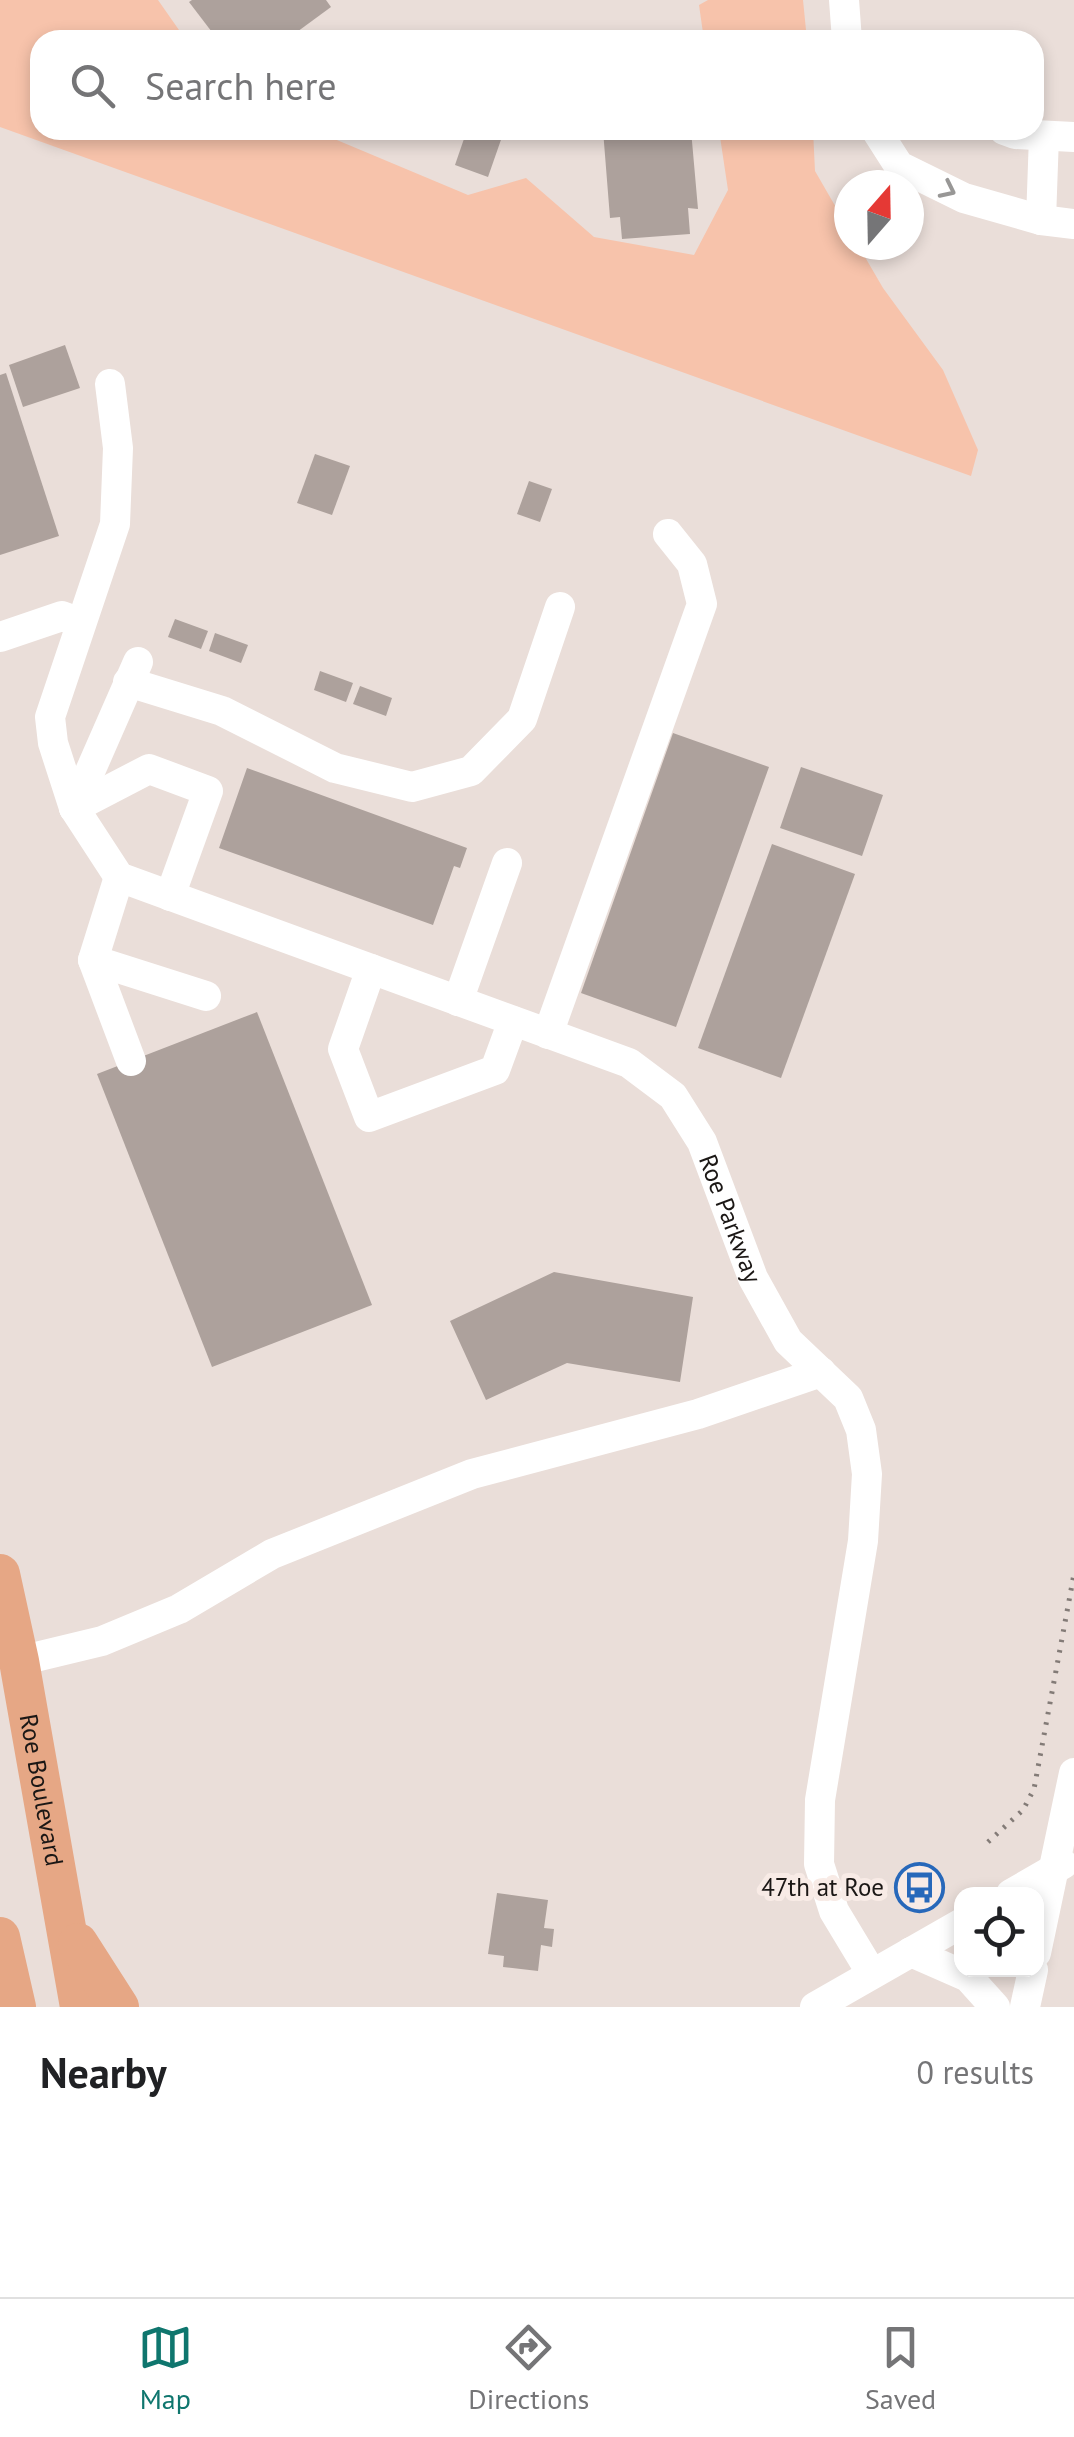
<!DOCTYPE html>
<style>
body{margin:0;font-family:"PT Sans",sans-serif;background:#f6f6f6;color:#202124}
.controls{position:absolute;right:30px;bottom:30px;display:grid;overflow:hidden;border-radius:20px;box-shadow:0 5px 15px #0003}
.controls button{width:90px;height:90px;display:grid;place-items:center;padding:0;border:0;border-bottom:2px solid #e0e0e0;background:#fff;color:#202124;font:50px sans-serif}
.compass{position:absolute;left:834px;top:170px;width:90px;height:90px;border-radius:50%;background:#fff;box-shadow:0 5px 15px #0003;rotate:20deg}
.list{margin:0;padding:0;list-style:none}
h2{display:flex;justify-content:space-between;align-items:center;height:130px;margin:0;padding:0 40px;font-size:42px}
h2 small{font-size:32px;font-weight:400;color:#757577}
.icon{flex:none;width:55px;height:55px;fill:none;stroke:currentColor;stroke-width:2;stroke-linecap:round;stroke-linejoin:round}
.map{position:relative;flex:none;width:1074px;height:2007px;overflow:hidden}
.search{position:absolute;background:#fff;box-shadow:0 5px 15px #0003;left:30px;right:30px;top:30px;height:110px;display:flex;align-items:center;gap:25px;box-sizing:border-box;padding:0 35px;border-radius:30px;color:#757577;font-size:38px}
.sheet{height:290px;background:#fff}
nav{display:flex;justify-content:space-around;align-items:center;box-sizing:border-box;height:140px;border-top:2px solid #e0e0e0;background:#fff;font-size:28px;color:#757577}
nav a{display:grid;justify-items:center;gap:5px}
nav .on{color:#0f766e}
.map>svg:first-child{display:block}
.green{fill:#f7c3ab}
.building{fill:#ada19c}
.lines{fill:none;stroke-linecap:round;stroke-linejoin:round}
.path{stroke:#837b77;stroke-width:5;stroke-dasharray:2.5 8;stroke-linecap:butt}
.minor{stroke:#fff;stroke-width:30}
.major{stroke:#e6a785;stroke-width:40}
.oneway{stroke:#989796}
.labels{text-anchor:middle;stroke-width:10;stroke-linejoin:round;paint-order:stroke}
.street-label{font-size:25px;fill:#1b1715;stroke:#f8ebe6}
.poi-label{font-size:25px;fill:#1b1715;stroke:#f8ebe6;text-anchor:end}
</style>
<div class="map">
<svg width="1074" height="2007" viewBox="0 0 1074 2007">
<rect width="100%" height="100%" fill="#eaded9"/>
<g class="green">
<polygon points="0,0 158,0 186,40 40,40 40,130 313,130 468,195 526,178 594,237 694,255 728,190 719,130 813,130 815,171 849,230 849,245 858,245 883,288 943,370 978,450 971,476 0,127"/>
<polygon points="708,0 803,0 807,40 704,40 699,5"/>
</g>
<g class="building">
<polygon points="192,0 326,0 331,7 286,40 218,40 189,2"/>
<polygon points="675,32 676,40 607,40 607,37"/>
<polygon points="467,130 491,130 503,134 488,177 455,165"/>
<polygon points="603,130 691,130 698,209 688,208 690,234 622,239 620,217 610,218"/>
<polygon points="65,345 80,388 23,407 9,365"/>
<polygon points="6,373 59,536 0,555 0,375"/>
<polygon points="315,454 350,466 332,515 297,503"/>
<polygon points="529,481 552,489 540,522 517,514"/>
<polygon points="175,619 208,631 201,649 168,637"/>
<polygon points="215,633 248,645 241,663 209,651"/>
<polygon points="320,671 353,683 346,702 314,690"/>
<polygon points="360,686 392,698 386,716 353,704"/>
<polygon points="673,733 769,767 676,1027 581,993"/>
<polygon points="801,767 883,795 862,856 780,828"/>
<polygon points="247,768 467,848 460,868 454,866 433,925 219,848"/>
<polygon points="772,844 855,874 781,1078 698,1048"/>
<polygon points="257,1012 372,1305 212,1367 97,1074"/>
<polygon points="554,1272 693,1297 680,1382 567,1363 486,1400 450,1321"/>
<polygon points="497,1893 548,1900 544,1928 554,1929 552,1947 541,1945 538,1971 503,1967 504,1956 488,1954"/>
</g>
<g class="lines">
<polyline class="path" points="988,1842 1023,1810 1034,1789 1074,1574"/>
<g class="minor">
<polyline points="844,0 847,40"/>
<polyline points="876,130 899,166 964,198 1041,220 1074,224"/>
<polyline points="1004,130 1015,134 1074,137"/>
<polyline points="1041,220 1044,136"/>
<path id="s1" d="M110 384 118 448 115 524 50 717 53 743 74 808 119 877 629 1063 673 1096 702 1142 753 1278 788 1341 848 1398 861 1430 867 1474 863 1541 820 1800 819 1864 834 1911 872 1974"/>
<polyline points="0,637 62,616 81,623"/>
<polyline points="128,682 222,711 335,768 412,787 471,771 522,719 560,607"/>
<polyline points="74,808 149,769 208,791 170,896"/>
<polyline points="74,808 138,662"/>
<polyline points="119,877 93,960 131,1061"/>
<polyline points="93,960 206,996"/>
<polyline points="371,969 343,1049 369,1117 495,1070 513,1021"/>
<polyline points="458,1001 507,863"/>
<polyline points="548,1034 702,604 692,564 668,534"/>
<polyline points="19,1661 102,1641 179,1609 272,1554 472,1474 698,1414 821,1372"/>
<polyline points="1011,1894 1063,1864"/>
<polyline points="911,1952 968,1977 995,2007"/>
<polyline points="1036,1953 1074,1773"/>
<polyline points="815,2007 962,1923"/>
<polyline points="1025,2007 1033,1970"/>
</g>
<g class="major">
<path id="s2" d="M0 1574 19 1661 80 2007"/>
<polyline points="0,1937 16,2007"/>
<polyline points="78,1943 119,2007"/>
</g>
</g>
<defs><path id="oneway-chevron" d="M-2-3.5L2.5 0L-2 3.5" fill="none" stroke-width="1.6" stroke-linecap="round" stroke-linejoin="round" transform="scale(2.5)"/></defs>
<use class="oneway" href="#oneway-chevron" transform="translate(948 190) rotate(26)"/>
<defs>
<symbol id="bus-ring" viewBox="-11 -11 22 22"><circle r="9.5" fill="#f8ebe6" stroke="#2768ba" stroke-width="1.5"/><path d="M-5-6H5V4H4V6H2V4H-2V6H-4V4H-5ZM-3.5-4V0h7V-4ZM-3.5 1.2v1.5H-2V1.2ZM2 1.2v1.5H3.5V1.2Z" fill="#2768ba"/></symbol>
</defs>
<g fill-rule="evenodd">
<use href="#bus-ring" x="892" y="1860" width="55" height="55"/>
</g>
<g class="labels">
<g class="street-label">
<text dy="9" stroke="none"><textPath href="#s1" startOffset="1255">Roe Parkway</textPath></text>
<text dy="9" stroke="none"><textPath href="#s2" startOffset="220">Roe Boulevard</textPath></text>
</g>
<g class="poi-label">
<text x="884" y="1896">47th at Roe</text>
</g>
</g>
</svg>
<div class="controls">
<button><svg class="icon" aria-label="locate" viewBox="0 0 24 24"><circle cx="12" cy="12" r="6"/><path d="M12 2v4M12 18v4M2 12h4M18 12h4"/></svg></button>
</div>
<svg class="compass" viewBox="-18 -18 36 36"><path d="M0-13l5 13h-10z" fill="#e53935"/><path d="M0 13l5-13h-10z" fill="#757577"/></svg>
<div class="search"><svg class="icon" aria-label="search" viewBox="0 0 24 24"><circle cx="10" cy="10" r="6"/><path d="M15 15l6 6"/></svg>Search here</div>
</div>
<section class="sheet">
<h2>Nearby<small>0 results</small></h2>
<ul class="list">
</ul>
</section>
<nav>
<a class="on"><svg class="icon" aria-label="map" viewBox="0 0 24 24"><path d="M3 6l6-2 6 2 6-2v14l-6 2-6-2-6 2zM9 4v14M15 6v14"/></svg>Map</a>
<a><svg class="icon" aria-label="directions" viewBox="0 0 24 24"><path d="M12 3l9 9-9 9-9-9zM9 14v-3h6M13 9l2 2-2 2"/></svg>Directions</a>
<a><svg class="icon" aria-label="saved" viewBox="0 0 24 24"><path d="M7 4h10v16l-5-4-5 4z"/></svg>Saved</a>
</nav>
